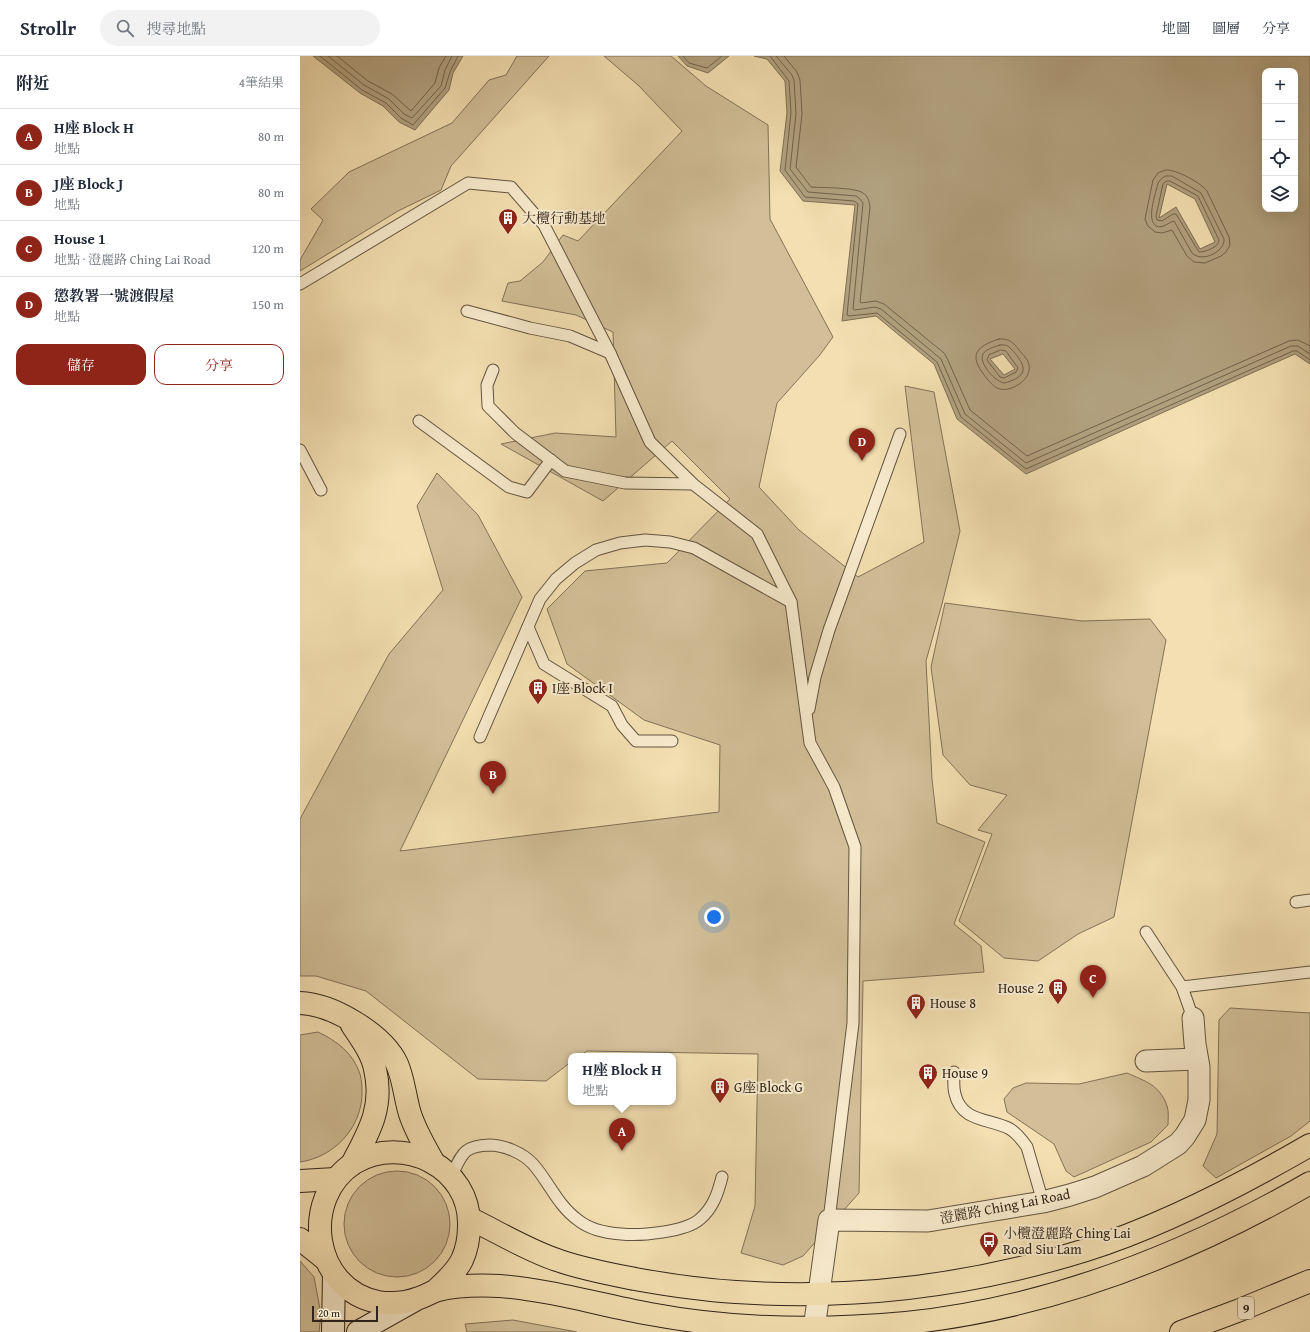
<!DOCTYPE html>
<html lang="zh-TW">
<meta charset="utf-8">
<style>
body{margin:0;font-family:"Gentium Book Plus","Noto Serif TC",serif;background:#f2f2f3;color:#1f2937}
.controls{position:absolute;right:12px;top:12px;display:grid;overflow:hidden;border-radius:8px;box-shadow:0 4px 16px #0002}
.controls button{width:36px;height:36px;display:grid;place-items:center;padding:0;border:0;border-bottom:1px solid #e0e1e3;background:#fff;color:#1f2937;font:20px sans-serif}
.scale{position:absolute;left:12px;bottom:10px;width:66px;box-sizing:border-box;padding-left:4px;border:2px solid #31251b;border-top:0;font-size:11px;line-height:14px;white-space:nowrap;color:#31251b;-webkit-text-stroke:3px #f7eacc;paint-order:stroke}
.you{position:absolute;left:414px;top:861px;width:14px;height:14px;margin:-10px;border:3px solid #fff;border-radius:50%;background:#1a73e8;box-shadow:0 0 0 6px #1a73e833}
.badge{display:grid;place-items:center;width:26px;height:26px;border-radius:50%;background:#8f2418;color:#fff;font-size:13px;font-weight:700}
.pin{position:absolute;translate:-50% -33px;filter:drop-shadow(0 1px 2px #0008)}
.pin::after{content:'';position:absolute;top:21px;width:14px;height:12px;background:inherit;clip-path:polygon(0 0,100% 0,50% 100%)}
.popup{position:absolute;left:268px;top:997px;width:108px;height:52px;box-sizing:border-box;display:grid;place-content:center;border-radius:8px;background:#fff;filter:drop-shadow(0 1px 3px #0005);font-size:13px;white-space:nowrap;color:#747a83}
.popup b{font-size:15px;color:#1f2937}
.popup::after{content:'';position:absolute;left:50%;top:100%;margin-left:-8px;border:8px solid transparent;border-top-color:#fff}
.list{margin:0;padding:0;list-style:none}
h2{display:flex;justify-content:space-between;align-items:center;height:52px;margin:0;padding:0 16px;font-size:17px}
h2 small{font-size:13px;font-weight:400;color:#747a83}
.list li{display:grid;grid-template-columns:26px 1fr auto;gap:12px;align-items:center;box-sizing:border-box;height:56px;padding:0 16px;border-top:1px solid #e0e1e3}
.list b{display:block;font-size:15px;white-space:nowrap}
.list p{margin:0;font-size:13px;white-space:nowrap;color:#747a83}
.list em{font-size:13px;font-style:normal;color:#747a83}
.actions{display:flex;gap:8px;padding:12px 16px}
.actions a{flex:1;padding:9px 0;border:1px solid #8f2418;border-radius:12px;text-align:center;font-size:14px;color:#8f2418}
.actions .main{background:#8f2418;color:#fff}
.icon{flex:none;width:22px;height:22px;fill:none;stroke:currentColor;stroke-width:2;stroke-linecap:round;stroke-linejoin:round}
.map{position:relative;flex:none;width:1010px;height:1276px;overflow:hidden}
header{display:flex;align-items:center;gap:24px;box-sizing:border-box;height:56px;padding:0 20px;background:#fff;border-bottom:1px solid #e0e1e3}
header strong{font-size:19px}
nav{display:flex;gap:22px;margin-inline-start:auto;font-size:14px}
.search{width:280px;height:36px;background:#f2f2f3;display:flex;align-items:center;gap:10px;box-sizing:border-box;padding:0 14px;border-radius:22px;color:#747a83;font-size:15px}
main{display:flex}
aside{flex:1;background:#fff}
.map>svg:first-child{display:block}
.green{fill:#d2bf98;stroke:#82725a}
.water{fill:#b1a07e;stroke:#7e6f56;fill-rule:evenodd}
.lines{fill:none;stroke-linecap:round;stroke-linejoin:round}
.shore{stroke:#71624c;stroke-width:1}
.lane-casing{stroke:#625440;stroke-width:13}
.street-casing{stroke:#625440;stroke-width:23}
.secondary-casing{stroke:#31251b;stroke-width:24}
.primary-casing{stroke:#31251b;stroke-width:24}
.highway-casing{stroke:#31251b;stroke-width:24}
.lane{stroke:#f7eacc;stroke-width:11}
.street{stroke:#f7eacc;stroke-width:21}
.secondary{stroke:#f7eacc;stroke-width:22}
.primary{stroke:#f3dfb1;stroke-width:22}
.highway{stroke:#f3dfb1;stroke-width:22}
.labels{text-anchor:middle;stroke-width:4;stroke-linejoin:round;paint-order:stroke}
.shield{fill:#f7eacc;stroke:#6c6050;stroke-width:1}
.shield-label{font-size:13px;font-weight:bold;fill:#31251b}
.poi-label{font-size:14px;fill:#31251b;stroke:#f7eacc;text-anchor:start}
.street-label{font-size:14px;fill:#31251b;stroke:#f7eacc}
</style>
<header>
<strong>Strollr</strong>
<div class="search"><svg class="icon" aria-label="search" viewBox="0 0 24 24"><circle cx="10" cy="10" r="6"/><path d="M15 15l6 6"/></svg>搜尋地點</div>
<nav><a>地圖</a><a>圖層</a><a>分享</a></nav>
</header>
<main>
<aside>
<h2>附近<small>4筆結果</small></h2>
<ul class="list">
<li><span class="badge">A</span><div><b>H座 Block H</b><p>地點</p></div><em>80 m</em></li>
<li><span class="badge">B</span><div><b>J座 Block J</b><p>地點</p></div><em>80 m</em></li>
<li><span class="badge">C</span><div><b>House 1</b><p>地點 · 澄麗路 Ching Lai Road</p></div><em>120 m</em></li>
<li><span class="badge">D</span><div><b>懲教署一號渡假屋</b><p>地點</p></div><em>150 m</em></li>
</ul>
<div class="actions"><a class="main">儲存</a><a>分享</a></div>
</aside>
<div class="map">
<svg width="1010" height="1276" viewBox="0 0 1010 1276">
<rect width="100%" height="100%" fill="#f3dfb1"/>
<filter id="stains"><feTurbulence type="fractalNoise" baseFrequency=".005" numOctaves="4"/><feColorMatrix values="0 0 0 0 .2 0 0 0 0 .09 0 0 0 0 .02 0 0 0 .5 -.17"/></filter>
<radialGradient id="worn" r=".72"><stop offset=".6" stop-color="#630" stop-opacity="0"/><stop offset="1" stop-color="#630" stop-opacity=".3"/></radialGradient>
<g class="green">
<polygon points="217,0 249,0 151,110 141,134 98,155 0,215 0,204 23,164 11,153 49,116 152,67 189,24 206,19"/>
<polygon points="304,0 371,0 406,30 468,69 470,163 533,281 519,300 477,347 459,431 499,474 558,521 624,486 605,330 634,336 660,475 642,548 626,605 632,723 637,767 685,786 654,868 681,890 684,916 563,925 559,1137 503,1200 483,1209 441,1197 455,1150 458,998 287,995 280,1000 271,1000 271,1006 246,1025 178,1023 66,935 16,920 0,920 0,763 89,598 143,534 117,450 137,417 178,459 222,541 100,795 419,756 420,689 344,664 267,608 247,553 285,515 367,507 430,443 372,385 303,445 201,388 255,377 316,381 313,276 276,259 202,245 208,227 220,225 243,206 263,179 278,185 382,75 338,29"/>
<polygon points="645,547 782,565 850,563 866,584 814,861 778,878 738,905 704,902 659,865 692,778 678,774 707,739 670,729 643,699 631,611"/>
<polygon points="930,952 1010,957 1010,1065 991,1080 916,1122 903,1110 917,1078 919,964"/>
<path d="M18 976C37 985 53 997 60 1018 62 1025 62 1033 62 1040 60 1073 34 1101 0 1106V979Z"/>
<path d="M827 1017C845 1025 860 1029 867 1050 869 1055 868 1063 868 1069L851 1086 774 1121 766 1115 754 1088 707 1056 704 1043 713 1032 726 1027 779 1028Z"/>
<circle cx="97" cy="1168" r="53"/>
<polygon points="0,1205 14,1221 21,1258 19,1276 0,1276"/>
<polygon points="213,1264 277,1276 167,1276 165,1268"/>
</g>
<g class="water">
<polygon points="13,0 163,0 153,17 149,34 115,74 99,66 83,50 60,37"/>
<polygon points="378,0 429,0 408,17 387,10"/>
<path d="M454 0H1010V308L995 298 893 343 726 418 657 363 634 308 576 260 542 265 555 149 503 145 480 115 487 57 485 25 467 3ZM965 15H995V153H965ZM867 128 895 143 915 186 900 193 876 151 859 162ZM703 298 715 313 704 319 690 303Z"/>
</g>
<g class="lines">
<g class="shore">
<polyline points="20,0 62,34 86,47 101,62 113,69 145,32 150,16 158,0"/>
<polyline points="28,0 64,29 89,43 104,58 112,62 141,30 145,14 152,0"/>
<polyline points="37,0 68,25 92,38 111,55 135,27 139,12 146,0"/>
<polyline points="383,0 389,7 407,12 422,0"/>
<polyline points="470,0 489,25 491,57 485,114 505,141 554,145 558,148 547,259 549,260 577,257 637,306 661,361 726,413 993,295 997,295 1010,304"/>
<polyline points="476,0 492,19 494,24 496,58 490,113 508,136 556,140 560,143 563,147 553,253 555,254 575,251 581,253 641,303 665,358 726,407 991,290 998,290 1010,298"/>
<path d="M484 0 497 16 500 24 502 58 496 111 511 131C523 132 554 131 563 137 568 140 569 145 570 151L560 246 561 247 576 245 584 248 644 297 647 302 670 354 727 400 989 285 998 284 1010 290"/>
<path d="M866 114C876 113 901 127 907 135L929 181 930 189 926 196 921 200 905 207 894 206 887 200 872 174 862 177 855 176 848 170 845 163 853 124 858 117Z"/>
<path d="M866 120H872L901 137 924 183C925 196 902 207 892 197L874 165C869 166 865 171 859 171 844 168 856 137 858 127L861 123Z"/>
<path d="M867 125H870L898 140 919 184C919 191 906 196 899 196L876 158H873L862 165 857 164 856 160 863 128Z"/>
<path d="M699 283C709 282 714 287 719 294 723 299 728 303 729 309 732 323 712 336 700 333 695 332 692 328 688 324 670 302 671 292 699 283Z"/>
<path d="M700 289C703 289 706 288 709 291 714 295 725 308 723 315 721 322 711 325 705 327 696 327 678 307 683 298 686 293 694 291 700 289Z"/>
<polygon points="701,294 706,295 718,312 716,316 704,322 700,321 687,304 689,299"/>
</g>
<defs>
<g id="lane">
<polyline points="0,228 168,127 211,131 244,169 310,297 350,386 393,428 457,478 491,546 510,687 534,731 555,791 553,967 529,1164"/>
<polyline points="167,255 230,272 270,280 310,297"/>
<polyline points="193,314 187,329 188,350 215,377 265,415 325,427 393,428"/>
<polyline points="119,365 209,431 227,436 251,404"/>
<polyline points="0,394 21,434"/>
<polyline points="228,571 244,608 312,650 322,669 336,685 372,685"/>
<polyline points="509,653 515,621 529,574 600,378"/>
<polyline points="180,681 240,543 256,523 275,507 296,494 320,487 345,484 370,486 394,492 491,546"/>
<polyline points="996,846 1010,844"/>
<polyline points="846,876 882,931 893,962"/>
<polyline points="882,931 1010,916"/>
<path d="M654 1016C654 1023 653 1031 655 1038 662 1067 690 1062 710 1073 718 1078 722 1084 727 1091L743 1146"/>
<path d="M151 1121C162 1099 162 1090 189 1089 204 1089 223 1097 233 1108 249 1126 258 1150 278 1164 289 1173 307 1177 321 1178 340 1180 386 1176 400 1163 413 1152 418 1137 422 1121"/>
</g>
<g id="street">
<polyline points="846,1005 897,1003"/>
<polyline points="514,1273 529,1164 628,1165 743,1146 770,1139 795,1131 843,1110 878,1088 885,1080 895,1064 899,1044 899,1011 895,988 893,962"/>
</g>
<g id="secondary">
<polyline points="33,1276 34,1218"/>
<polyline points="58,1276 115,1244"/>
</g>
<g id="primary">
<polyline points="0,1125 35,1123"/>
<path d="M169 1162C198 1176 227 1194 257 1204 282 1213 309 1218 335 1223 368 1229 402 1234 436 1236 555 1244 671 1230 786 1194 862 1170 941 1129 1010 1089"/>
<polyline points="0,1183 25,1203"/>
<path d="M135 1235C145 1226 156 1216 162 1204 167 1193 169 1181 169 1170 171 1111 103 1078 54 1107 0 1142 12 1233 78 1246 91 1248 106 1247 119 1242 126 1240 131 1236 138 1234 159 1229 180 1229 200 1230 251 1234 300 1249 350 1258 435 1274 521 1275 606 1267 751 1252 885 1199 1010 1127"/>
</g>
<g id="highway">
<path d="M0 947C32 948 83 978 97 1008 104 1024 105 1042 110 1058 116 1076 125 1091 134 1107"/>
<path d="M52 1108C69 1076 84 1051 75 1013 72 997 61 983 52 969"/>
<polyline points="881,1276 940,1254 1010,1225"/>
</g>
</defs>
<use href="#lane" class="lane-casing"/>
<use href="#street" class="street-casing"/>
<use href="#secondary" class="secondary-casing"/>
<use href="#primary" class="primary-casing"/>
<use href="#highway" class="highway-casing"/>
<use href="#lane" class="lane"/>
<use href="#street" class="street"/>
<use href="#secondary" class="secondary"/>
<use href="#primary" class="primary"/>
<use href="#highway" class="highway"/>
</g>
<defs>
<symbol id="building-pin" viewBox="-11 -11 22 30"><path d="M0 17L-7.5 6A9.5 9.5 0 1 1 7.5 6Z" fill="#8f2418" stroke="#f7eacc"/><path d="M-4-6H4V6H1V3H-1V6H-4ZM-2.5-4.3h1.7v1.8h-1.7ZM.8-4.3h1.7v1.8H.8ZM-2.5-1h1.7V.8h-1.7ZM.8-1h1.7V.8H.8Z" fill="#fff"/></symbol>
<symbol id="bus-pin" viewBox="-11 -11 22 30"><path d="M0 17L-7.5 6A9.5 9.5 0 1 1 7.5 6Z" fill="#8f2418" stroke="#f7eacc"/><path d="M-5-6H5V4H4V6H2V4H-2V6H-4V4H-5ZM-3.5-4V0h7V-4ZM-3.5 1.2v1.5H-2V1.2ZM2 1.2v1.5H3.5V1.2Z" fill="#fff"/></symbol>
</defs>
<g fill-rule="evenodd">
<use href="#building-pin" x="197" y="151" width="22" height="30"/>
<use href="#building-pin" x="227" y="621" width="22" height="30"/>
<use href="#building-pin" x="747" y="921" width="22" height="30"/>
<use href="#building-pin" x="605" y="936" width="22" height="30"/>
<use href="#building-pin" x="617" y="1006" width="22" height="30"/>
<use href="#building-pin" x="409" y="1020" width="22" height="30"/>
<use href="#bus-pin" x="678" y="1174" width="22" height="30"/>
</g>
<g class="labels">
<rect class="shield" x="938" y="1241" width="16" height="22" rx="3"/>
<g class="shield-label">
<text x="946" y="1257">9</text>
</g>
<g class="poi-label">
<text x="222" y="167">大欖行動基地</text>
<text x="252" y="637">I座 Block I</text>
<text x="744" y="937" text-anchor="end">House 2</text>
<text x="630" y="952">House 8</text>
<text x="642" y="1022">House 9</text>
<text x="434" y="1036">G座 Block G</text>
<text x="703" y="1182">小欖澄麗路 Ching Lai<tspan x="703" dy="16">Road Siu Lam</tspan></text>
</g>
<g class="street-label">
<text transform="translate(705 1150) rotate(-11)" y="5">澄麗路 Ching Lai Road</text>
</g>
</g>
<rect width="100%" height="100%" filter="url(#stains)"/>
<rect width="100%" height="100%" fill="url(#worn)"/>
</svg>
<div class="controls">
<button>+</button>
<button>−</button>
<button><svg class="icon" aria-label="locate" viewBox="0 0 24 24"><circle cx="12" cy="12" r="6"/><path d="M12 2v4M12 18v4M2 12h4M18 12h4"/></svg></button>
<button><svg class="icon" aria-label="layers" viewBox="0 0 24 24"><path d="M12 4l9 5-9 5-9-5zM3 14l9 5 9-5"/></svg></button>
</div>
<div class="scale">20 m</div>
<div class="you"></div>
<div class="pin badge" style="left:322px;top:1095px">A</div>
<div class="popup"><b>H座 Block H</b>地點</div>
<div class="pin badge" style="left:193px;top:738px">B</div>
<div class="pin badge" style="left:793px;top:942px">C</div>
<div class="pin badge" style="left:562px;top:405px">D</div>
</div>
</main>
